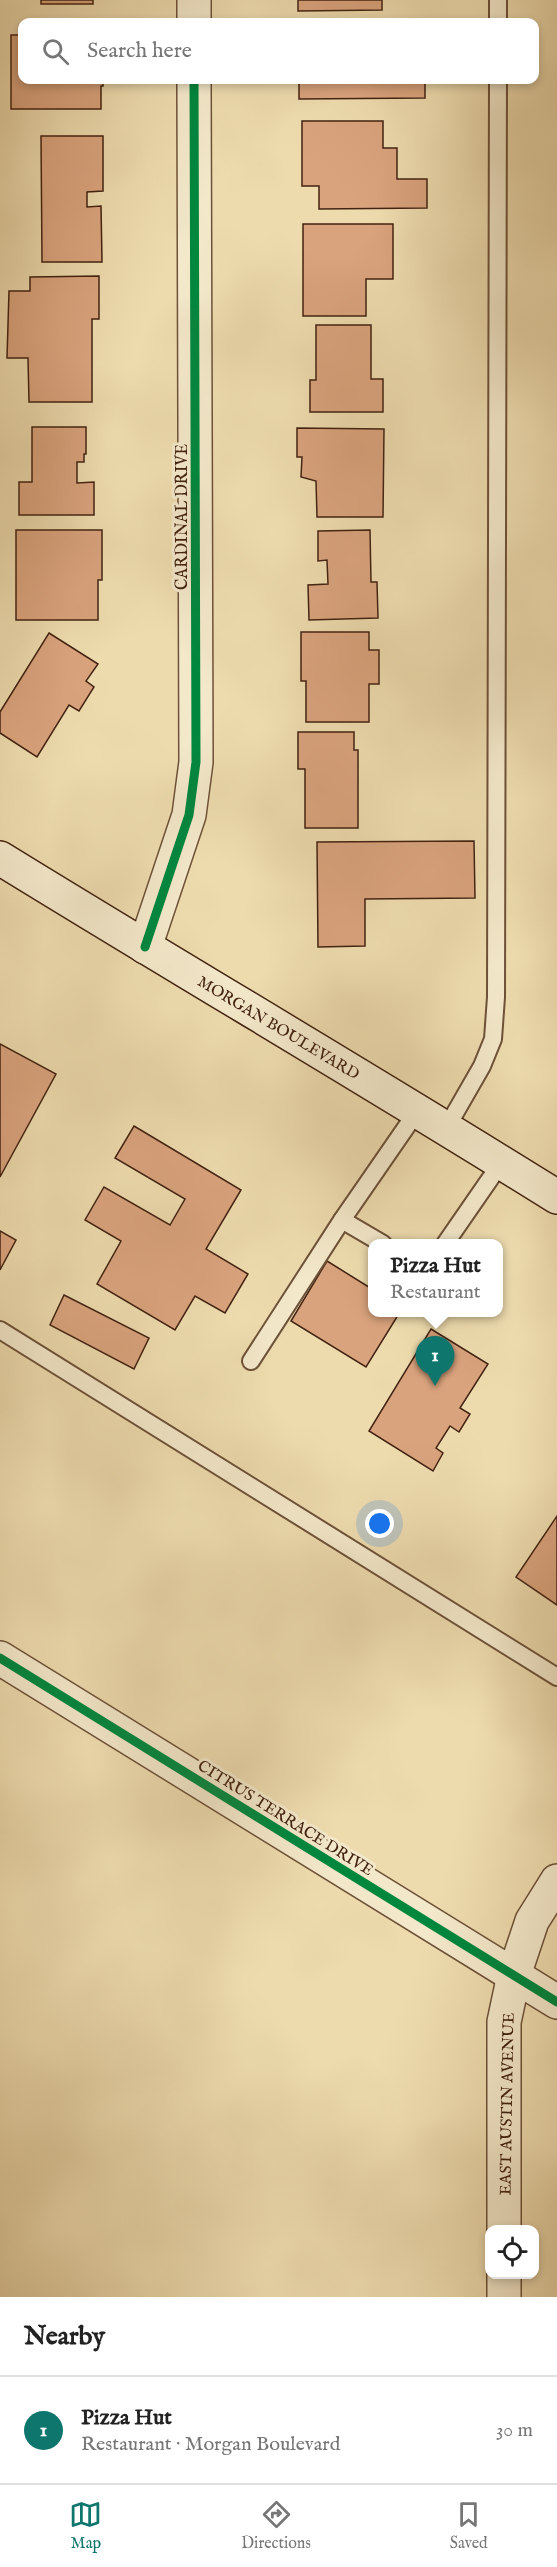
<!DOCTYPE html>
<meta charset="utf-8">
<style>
body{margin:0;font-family:"IM FELL English",serif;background:#f6f6f6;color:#222}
.controls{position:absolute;right:18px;bottom:18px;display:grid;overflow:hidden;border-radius:12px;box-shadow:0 3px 9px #0003}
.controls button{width:54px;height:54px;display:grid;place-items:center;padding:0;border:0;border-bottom:2px solid #e0e0e0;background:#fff;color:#222;font:30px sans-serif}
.you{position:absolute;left:380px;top:1524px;width:21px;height:21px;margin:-15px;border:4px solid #fff;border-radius:50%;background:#1a73e8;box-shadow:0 0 0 9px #1a73e833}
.badge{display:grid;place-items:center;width:39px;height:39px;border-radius:50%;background:#0f766e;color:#fff;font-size:20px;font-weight:700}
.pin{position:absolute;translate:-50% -50px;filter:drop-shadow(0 2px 3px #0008)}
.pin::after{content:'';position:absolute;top:32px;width:21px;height:18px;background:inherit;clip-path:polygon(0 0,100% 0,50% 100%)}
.popup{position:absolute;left:368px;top:1239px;width:135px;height:78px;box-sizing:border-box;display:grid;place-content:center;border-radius:12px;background:#fff;filter:drop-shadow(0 2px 4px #0005);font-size:20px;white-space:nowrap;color:#767676}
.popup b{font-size:22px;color:#222}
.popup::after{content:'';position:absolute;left:50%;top:100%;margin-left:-12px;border:12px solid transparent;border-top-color:#fff}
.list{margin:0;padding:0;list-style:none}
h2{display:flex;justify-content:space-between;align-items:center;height:78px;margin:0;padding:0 24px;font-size:26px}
h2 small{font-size:20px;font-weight:400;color:#767676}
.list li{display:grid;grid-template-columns:39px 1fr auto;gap:18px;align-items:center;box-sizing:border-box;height:108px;padding:0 24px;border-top:2px solid #e0e0e0}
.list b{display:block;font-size:22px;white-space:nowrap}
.list p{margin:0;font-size:20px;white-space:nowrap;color:#767676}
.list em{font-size:20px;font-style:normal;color:#767676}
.icon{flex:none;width:33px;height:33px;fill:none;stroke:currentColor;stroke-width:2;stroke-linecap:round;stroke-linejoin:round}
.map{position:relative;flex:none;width:557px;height:2297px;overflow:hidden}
.search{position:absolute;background:#fff;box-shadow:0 3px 9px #0003;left:18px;right:18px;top:18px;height:66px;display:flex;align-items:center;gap:15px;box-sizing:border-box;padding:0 21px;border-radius:12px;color:#767676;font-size:22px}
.sheet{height:186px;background:#fff}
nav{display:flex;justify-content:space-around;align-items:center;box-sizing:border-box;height:84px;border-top:2px solid #e0e0e0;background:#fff;font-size:16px;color:#767676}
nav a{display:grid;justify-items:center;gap:3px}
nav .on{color:#0f766e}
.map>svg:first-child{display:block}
.building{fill:#d9a37d;stroke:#422311;stroke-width:1.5}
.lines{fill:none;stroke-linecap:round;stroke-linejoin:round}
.service-casing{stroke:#6d5138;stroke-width:20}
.minor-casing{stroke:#6d5138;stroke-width:36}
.tertiary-casing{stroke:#6d5138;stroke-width:36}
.secondary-casing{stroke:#422311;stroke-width:36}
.service{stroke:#f3e8ca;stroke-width:16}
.minor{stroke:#f3e8ca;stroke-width:33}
.tertiary{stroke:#f3e8ca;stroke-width:33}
.secondary{stroke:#f3e8ca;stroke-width:33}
.cycleway-casing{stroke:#f3e8ca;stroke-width:13}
.cycleway{stroke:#00873e;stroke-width:9}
.labels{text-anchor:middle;stroke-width:6;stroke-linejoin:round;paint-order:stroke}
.street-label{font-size:16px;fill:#422311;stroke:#f3e8ca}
</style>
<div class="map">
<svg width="557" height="2297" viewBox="0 0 557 2297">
<rect width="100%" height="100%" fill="#eddbae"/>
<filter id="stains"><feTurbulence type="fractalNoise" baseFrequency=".00333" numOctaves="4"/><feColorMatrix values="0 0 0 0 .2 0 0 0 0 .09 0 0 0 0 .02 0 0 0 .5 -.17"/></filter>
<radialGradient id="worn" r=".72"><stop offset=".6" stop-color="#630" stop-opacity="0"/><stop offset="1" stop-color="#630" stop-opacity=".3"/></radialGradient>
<g class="building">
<rect x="41" y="0" width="52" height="4"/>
<polygon points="298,0 382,0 382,10 298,11"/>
<polygon points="387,19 387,22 325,22 325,20"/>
<polygon points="11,35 22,35 22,80 103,80 103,86 101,86 101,109 11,109"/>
<polygon points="299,80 425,80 425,98 299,99"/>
<polygon points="302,121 383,121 383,148 397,148 397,179 427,179 427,208 319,209 319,186 302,186"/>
<polygon points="41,136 103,136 103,191 87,192 87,207 101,206 102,262 42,262"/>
<polygon points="303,224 393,224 393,279 366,279 366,316 303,316"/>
<polygon points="99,276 99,319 92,319 92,402 29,402 28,358 7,358 9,291 30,291 30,277"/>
<polygon points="316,325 371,325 371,379 383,379 383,412 310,412 310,380 316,380"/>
<polygon points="32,427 86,427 86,454 84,454 84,462 77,462 77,483 94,482 94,515 19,515 19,482 32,482"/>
<polygon points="297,428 384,429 383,517 317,517 316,481 301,477 302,457 297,457"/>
<polygon points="16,530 102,530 102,580 98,580 98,620 16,620"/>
<polygon points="370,530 371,582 377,582 378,618 309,620 308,585 328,584 327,560 318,561 318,531"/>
<polygon points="301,632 369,632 369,650 379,650 379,684 369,684 369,722 306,722 306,681 301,681"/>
<polygon points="49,633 98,664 86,681 94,687 79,711 69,705 37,757 0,733 0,712"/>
<polygon points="298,732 354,732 354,750 358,750 358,828 305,828 305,769 298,769"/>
<polygon points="474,841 475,898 365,899 365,946 318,947 317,842"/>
<polygon points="0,1044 56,1074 0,1177"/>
<polygon points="134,1126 241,1190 206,1249 248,1274 225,1313 195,1296 175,1330 97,1284 121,1241 85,1220 104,1187 170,1225 185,1199 115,1158"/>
<polygon points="0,1231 16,1240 0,1270"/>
<polygon points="327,1261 372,1289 372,1312 400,1312 366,1367 291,1321"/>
<polygon points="64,1295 149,1338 134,1369 50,1325"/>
<polygon points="431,1329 488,1364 460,1408 470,1414 459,1432 450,1426 436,1448 443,1453 433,1471 369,1431"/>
<polygon points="557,1516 557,1605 516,1577"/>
</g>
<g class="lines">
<defs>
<g id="service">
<polyline points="498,22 498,0"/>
<polyline points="447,1127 482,1066 493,1039 496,997 498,80"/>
<polyline points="383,1244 342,1220 418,1110"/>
<polyline points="445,1244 501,1163"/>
<polyline points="0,1330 557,1677"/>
<polyline points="251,1361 342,1220"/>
</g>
<g id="minor">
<polyline points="194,0 194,22"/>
<polyline points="145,947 189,815 196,762 194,80"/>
<polyline points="0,1658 557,2002"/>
</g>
<g id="tertiary">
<polyline points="504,2230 504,2022 514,1975 532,1921 557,1881"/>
<polyline points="504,2297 504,2274"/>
</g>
<path id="secondary" d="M0 858C185 972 373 1082 557 1197"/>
</defs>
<use href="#service" class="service-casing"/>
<use href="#minor" class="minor-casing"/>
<use href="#tertiary" class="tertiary-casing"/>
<use href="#secondary" class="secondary-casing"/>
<use href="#service" class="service"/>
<use href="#minor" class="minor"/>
<use href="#tertiary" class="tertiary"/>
<use href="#secondary" class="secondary"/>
<defs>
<g id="cycleway">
<polyline points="145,947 189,815 196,762 194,80"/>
<polyline points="0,1658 557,2002"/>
</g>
</defs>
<use href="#cycleway" class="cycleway-casing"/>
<use href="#cycleway" class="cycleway"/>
</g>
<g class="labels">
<g class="street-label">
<text transform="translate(181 517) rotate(-90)" y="6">CARDINAL DRIVE</text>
<text transform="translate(279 1027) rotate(31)" y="6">MORGAN BOULEVARD</text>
<text transform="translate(286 1817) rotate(32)" y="6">CITRUS TERRACE DRIVE</text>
<text transform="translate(506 2104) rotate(-89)" y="6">EAST AUSTIN AVENUE</text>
</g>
</g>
<rect width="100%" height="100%" filter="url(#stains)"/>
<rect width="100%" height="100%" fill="url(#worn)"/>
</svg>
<div class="controls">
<button><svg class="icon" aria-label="locate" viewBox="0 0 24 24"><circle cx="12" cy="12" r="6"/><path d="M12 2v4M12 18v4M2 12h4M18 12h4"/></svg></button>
</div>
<div class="you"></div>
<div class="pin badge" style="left:435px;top:1386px">1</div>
<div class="popup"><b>Pizza Hut</b>Restaurant</div>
<div class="search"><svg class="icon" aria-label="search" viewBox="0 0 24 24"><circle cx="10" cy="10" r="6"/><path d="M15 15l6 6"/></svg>Search here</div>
</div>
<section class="sheet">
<h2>Nearby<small></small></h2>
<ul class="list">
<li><span class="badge">1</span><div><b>Pizza Hut</b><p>Restaurant · Morgan Boulevard</p></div><em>30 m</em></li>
</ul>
</section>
<nav>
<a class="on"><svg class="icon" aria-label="map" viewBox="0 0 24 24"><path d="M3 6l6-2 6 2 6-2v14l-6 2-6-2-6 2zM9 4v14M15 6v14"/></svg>Map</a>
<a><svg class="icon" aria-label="directions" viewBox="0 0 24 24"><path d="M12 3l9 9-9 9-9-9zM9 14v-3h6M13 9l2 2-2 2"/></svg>Directions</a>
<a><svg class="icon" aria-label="saved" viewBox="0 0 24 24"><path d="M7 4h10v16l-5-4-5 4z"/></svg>Saved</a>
</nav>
